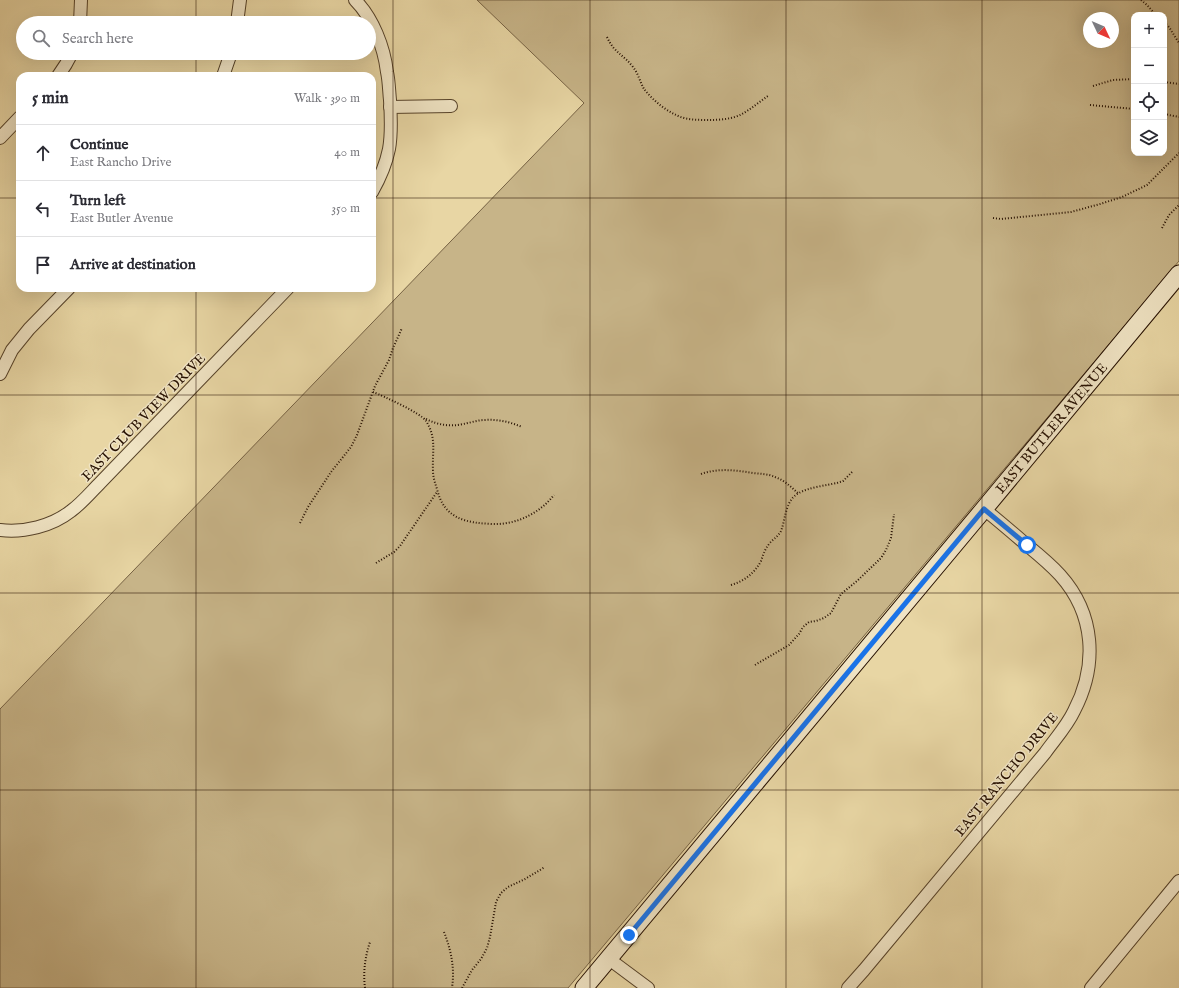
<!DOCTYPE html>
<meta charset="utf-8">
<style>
body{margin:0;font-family:"IM FELL English",serif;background:#f2f2f3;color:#2b2b33}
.controls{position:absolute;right:12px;top:12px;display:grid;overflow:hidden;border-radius:8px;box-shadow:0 4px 16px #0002}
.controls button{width:36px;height:36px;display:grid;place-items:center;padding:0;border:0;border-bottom:1px solid #e1e1e2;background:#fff;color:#2b2b33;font:20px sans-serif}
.compass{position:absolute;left:1083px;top:12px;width:36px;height:36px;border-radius:50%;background:#fff;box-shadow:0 4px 16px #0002;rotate:134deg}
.stop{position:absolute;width:12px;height:12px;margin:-9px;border:3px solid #1a73e8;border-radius:50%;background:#fff}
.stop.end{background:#1a73e8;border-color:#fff;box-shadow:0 1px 4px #0008}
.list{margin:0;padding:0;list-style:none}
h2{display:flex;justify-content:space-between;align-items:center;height:52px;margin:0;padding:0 16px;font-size:17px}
h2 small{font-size:13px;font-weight:400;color:#7c7c81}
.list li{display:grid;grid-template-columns:26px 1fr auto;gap:12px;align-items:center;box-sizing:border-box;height:56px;padding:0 16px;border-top:1px solid #e1e1e2}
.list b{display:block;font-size:15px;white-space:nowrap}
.list p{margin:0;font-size:13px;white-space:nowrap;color:#7c7c81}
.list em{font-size:13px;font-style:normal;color:#7c7c81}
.icon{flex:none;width:22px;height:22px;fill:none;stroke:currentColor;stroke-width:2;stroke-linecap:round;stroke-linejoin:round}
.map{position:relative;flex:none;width:1179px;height:988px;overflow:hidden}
.search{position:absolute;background:#fff;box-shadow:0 4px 16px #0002;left:16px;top:16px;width:360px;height:44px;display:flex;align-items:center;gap:10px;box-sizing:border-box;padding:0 14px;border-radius:22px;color:#7c7c81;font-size:15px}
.panel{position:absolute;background:#fff;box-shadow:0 4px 16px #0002;left:16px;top:72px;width:360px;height:220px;border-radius:12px}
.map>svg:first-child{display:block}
.green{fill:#c7b488;stroke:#766244;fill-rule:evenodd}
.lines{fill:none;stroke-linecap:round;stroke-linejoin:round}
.street-casing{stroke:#564229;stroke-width:14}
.secondary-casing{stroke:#261000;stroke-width:19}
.path{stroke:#261000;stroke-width:2;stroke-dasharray:1 2;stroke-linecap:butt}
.street{stroke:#f0e4c4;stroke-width:12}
.secondary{stroke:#f0e4c4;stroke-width:17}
.route{stroke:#1a73e8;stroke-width:5}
.grid{fill:none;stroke:#261000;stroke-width:1;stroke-opacity:0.55}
.labels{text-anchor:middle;stroke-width:3;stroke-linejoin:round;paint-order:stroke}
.street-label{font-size:14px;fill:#261000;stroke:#f0e4c4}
</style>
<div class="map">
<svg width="1179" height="988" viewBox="0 0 1179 988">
<rect width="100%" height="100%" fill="#e8d6a4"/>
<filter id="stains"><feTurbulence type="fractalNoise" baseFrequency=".005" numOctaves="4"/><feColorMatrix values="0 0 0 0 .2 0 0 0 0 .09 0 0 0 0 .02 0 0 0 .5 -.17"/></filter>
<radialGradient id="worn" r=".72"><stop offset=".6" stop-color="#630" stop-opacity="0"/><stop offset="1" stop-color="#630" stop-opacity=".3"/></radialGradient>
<path class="green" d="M477 0H1179V261L568 988H0V709L584 103ZM1134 15H1164V153H1134ZM1089 18H1113V42H1089Z"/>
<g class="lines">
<defs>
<g id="street">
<path d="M355 0C373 18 384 47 387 72 389 81 389 91 390 100 391 116 392 133 389 149 386 164 380 178 372 192"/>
<polyline points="80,23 81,0"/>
<polyline points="237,23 240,0"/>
<polyline points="58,76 66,64 72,53"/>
<polyline points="223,76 231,53"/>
<polyline points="390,107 451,106"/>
<polyline points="0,138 20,117"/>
<polyline points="0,374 12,350 29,329 69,288"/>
<path d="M0 530C24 533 52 526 71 511 82 503 91 492 100 483L288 288"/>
<polyline points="609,959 648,988"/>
<path d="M848 988 864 970 1045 753C1055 739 1067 726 1074 711 1098 665 1095 614 1060 575 1050 564 1039 555 1028 546 1014 534 999 521 984 509"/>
<polyline points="1091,988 1179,881"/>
</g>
<polyline id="secondary" points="584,988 984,509 1179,274"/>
</defs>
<use href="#street" class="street-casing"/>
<use href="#secondary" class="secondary-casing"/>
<g class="path">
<polyline points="1141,0 1147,5 1156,15"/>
<polyline points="1164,22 1169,27 1179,43"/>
<path d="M607 37C614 53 624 55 633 67 638 73 640 82 644 89 654 102 673 117 689 119 696 120 703 120 710 120 720 120 731 119 740 115 750 110 759 102 768 96"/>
<polyline points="1164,82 1179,84"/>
<polyline points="1093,86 1113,80 1134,79"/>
<polyline points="1090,105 1134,109"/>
<polyline points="1164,114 1179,117"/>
<polyline points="993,218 1001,219 1071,212 1100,204 1122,197 1147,185 1179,153"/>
<polyline points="1162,228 1169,215 1179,205"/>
<path d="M373 392C383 396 421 413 426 421 437 438 432 452 433 471 433 477 435 483 437 489 444 519 466 523 493 524 516 525 540 513 554 495"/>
<path d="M426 419C438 425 450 427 463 424 470 423 477 420 485 420 498 419 510 422 522 427"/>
<path d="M701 474C718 468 735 470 753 473 761 474 769 474 775 477 784 480 791 487 798 493"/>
<polyline points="300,523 308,507 331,472 351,447 357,435 375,386 389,360 393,348 402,328"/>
<polyline points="376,563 394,552 400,546 437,492"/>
<path d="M731 585C744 581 754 574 761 561 763 555 765 549 769 544 773 539 778 537 781 531 786 518 785 500 799 493 807 488 827 485 837 483L843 481 852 472"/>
<polyline points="755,665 789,645 799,634 803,627 809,622 816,621 824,618 831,613 841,594 857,581 881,558 886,550 891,538 894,514"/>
<path d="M444 932C451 950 455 968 452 988"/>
<path d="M365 988C363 972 365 957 370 942"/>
<polyline points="462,988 472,970 481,959 487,948 490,937 496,902 501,893 508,887 525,879 545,867"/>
</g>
<use href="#street" class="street"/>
<use href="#secondary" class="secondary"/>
</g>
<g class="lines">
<polyline class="route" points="629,935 984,509 1027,545"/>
</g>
<path class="grid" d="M196 0V23M393 0V988M590 0V988M786 0V988M982 0V988M196 53V76M0 198H20M372 198H1179M196 288V988M0 395H1179M0 593H1179M0 790H1179"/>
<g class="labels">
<g class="street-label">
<text transform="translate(143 417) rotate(-46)" y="5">EAST CLUB VIEW DRIVE</text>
<text transform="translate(1051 428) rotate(-50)" y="5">EAST BUTLER AVENUE</text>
<text transform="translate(1006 774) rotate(-51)" y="5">EAST RANCHO DRIVE</text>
</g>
</g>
<rect width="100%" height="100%" filter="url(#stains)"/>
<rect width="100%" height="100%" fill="url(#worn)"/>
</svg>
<div class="controls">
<button>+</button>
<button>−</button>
<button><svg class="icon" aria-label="locate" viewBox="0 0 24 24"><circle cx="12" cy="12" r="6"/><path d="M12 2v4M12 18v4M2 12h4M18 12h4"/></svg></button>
<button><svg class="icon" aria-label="layers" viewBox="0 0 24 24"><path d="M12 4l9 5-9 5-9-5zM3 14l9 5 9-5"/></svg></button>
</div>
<svg class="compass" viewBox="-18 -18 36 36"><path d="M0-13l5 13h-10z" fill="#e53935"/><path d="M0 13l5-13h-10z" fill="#7c7c81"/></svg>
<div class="stop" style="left:1027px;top:545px"></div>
<div class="stop end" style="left:629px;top:935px"></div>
<div class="search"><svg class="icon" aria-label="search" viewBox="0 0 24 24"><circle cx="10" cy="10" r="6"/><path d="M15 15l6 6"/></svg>Search here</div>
<section class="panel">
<h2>5 min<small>Walk · 390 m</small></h2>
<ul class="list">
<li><svg class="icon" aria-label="ahead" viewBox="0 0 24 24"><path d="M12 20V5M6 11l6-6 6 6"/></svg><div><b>Continue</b><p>East Rancho Drive</p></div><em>40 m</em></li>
<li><svg class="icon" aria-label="left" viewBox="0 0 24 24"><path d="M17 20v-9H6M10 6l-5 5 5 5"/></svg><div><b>Turn left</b><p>East Butler Avenue</p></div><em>350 m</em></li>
<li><svg class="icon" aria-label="arrive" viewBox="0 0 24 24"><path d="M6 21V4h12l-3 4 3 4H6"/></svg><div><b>Arrive at destination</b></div></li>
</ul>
</section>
</div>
